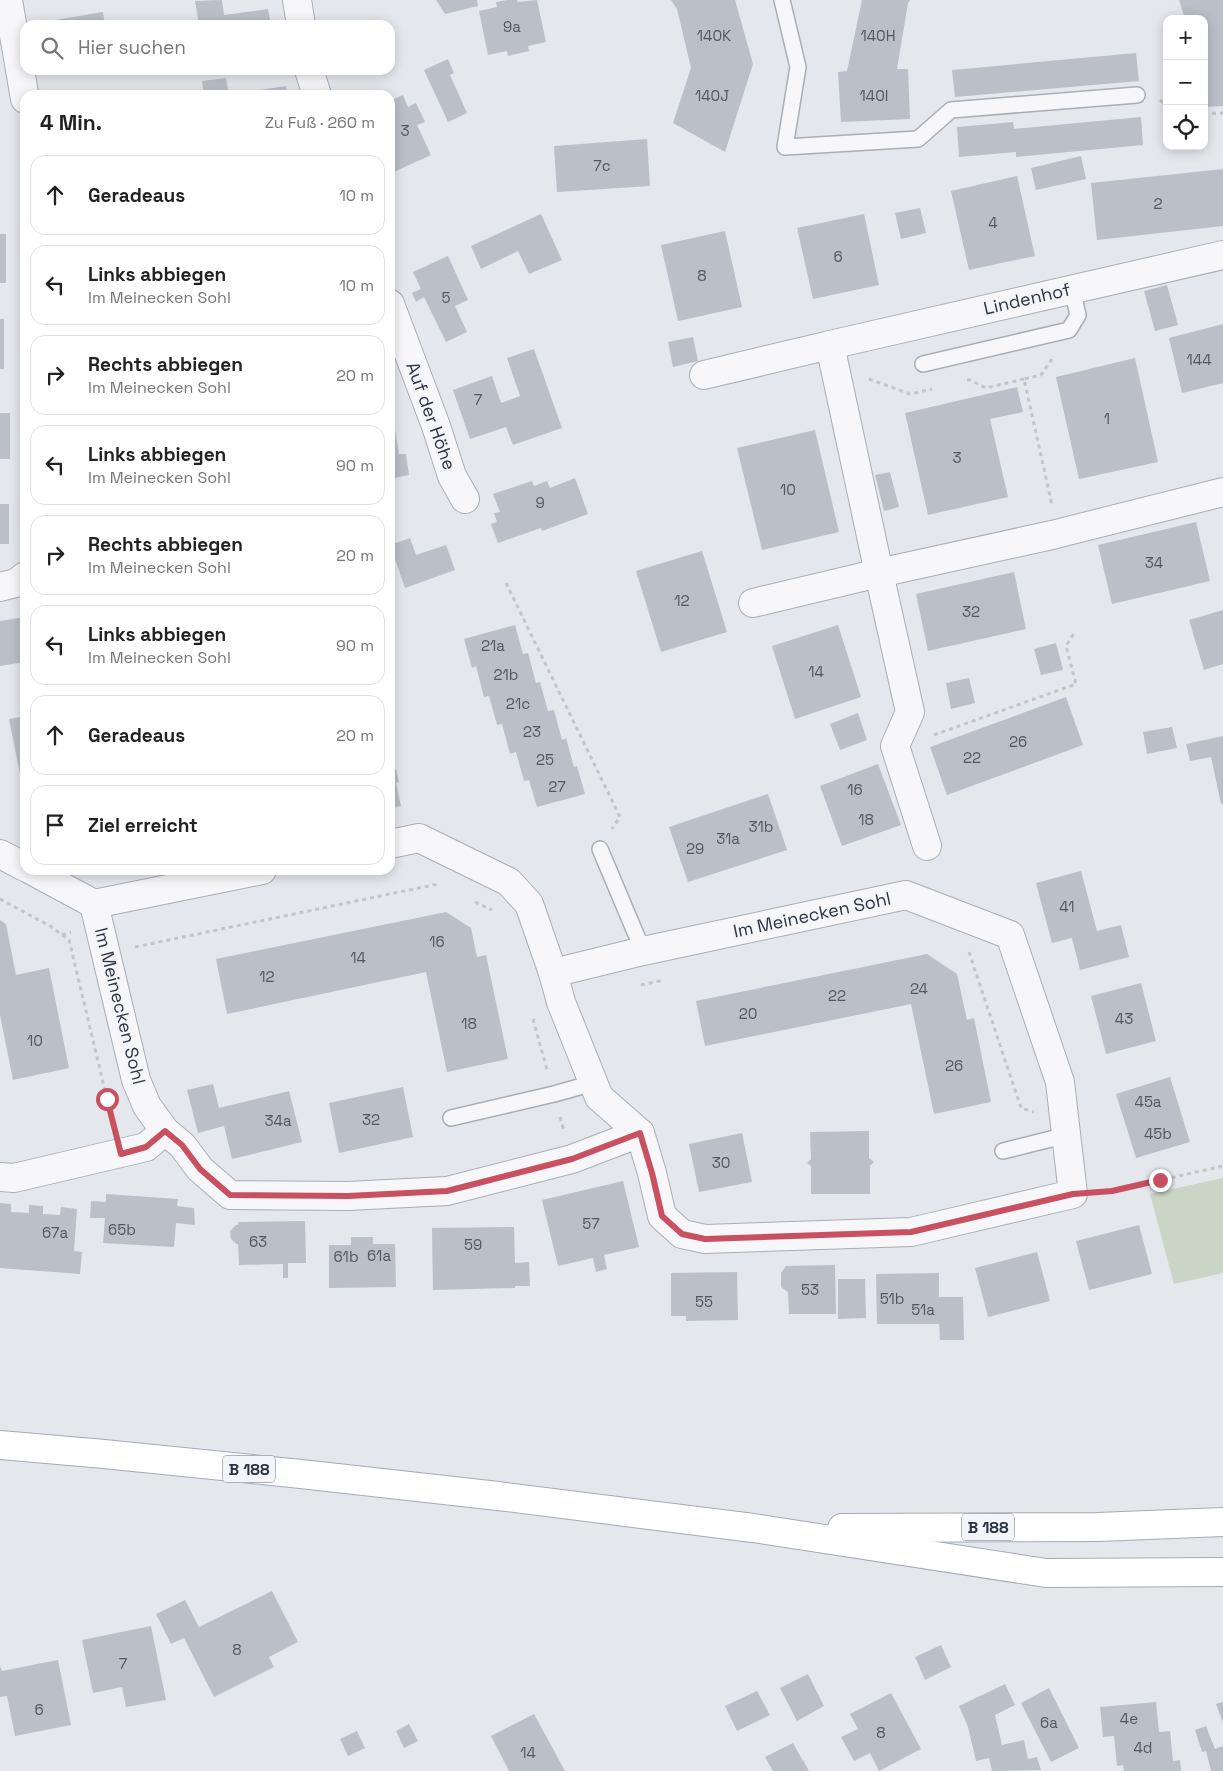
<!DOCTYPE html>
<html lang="de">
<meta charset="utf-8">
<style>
body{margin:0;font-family:"Space Grotesk",sans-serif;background:#f2f2f2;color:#222}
.controls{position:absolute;right:15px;top:15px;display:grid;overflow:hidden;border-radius:10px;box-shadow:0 2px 12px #0003}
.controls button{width:45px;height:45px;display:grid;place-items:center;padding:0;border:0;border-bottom:1px solid #e0e0e0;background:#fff;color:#222;font:25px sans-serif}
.stop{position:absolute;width:15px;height:15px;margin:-11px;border:4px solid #c95060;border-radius:50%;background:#fff}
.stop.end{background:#c95060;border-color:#fff;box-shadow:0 1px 5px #0008}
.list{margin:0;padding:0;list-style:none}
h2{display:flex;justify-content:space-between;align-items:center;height:65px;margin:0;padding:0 20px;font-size:21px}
h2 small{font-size:16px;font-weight:400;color:#767676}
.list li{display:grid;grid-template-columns:32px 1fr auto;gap:15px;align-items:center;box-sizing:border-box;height:80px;margin:0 10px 10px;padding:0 10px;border:1px solid #e0e0e0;border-radius:15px}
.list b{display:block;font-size:19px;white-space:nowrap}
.list p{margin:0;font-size:16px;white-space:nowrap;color:#767676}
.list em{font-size:16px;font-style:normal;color:#767676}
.icon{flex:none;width:28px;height:28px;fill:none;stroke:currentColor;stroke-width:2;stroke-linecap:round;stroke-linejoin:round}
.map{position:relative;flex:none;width:1223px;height:1771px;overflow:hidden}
.search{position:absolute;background:#fff;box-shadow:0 2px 12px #0003;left:20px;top:20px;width:375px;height:55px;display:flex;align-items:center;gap:12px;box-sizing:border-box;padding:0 18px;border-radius:15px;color:#767676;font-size:19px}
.panel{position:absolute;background:#fff;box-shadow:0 2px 12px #0003;left:20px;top:90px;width:375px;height:785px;border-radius:15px}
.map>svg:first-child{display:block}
.green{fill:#c9d5c5}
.building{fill:#bbc0c8}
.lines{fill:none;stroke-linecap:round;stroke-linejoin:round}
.service-casing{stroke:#a9aeb5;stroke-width:18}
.minor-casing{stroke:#a9aeb5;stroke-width:30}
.primary-casing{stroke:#a4abb6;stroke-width:30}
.path{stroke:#c2c4ca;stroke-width:3;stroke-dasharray:4 4;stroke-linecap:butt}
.service{stroke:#f7f7f9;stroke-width:15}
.minor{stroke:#f7f7f9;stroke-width:28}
.primary{stroke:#fff;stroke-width:28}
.route{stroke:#c95060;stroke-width:6}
.labels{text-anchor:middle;stroke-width:5;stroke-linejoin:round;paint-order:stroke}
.number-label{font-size:15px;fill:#505764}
.shield{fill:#f4f5f8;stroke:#686e79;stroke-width:1}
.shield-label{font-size:16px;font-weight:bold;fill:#2c3443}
.street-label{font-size:18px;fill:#2c3443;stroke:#f4f5f8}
</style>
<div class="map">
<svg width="1223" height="1771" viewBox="0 0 1223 1771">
<rect width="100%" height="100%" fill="#e4e7eb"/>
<polygon class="green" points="1223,1178 1223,1273 1174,1284 1150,1194"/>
<g class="building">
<polygon points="222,0 224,15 268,9 271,25 199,25 195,1"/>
<polygon points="436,0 477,0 478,6 445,14"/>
<polygon points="507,0 517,0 518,2 537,0 546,42 528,46 529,51 508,56 507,51 488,55 479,11 497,7 496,2"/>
<polygon points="671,0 735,0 753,64 725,152 673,123 691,68 677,9"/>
<polygon points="862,0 910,0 908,3 897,69 908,69 910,119 841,122 838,72 847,71"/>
<polygon points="1179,0 1223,0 1223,106 1204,107 1204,19 1185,19"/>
<polygon points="103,12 105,25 50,25 49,21"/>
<polygon points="1136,53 1139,81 955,97 952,70"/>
<polygon points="448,59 454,73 450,75 467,113 448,122 424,70"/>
<polygon points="226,78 229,95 204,95 202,81"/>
<polygon points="286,86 287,95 242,95 242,93"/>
<polygon points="403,95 408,107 416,103 425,122 417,125 431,155 394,172 390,165 390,101"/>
<polygon points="1141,117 1143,145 1016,157 1016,152 959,157 957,127 1013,122 1014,129"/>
<polygon points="647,139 650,186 557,192 554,146"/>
<polygon points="1081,156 1086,179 1036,190 1031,168"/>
<polygon points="1223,169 1223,226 1097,240 1091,183"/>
<polygon points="1017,176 1035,256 969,270 951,191"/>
<polygon points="920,208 926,233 901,239 895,213"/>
<polygon points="541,214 562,260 529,274 518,251 481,269 471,246"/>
<polygon points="864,214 879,285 813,299 797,228"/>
<polygon points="725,231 742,307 678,321 661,245"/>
<rect x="0" y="234" width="6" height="49"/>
<polygon points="448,256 468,300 455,306 467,332 446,342 424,297 416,302 412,293 421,289 413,272"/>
<polygon points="1167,285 1178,325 1155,331 1144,291"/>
<rect x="0" y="319" width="4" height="50"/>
<polygon points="1223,324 1223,383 1182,393 1169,338"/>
<polygon points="693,337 698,361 673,367 668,342"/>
<polygon points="534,349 562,428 513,445 506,427 470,439 453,390 492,376 501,403 520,396 507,358"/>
<polygon points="1135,358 1158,462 1079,479 1056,377"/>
<polygon points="1017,387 1023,412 990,419 1008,497 928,515 905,413"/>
<rect x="0" y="413" width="10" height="46"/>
<polygon points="394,424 399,454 406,454 409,475 390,479 390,425"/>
<polygon points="815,430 839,532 762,550 737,448"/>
<polygon points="890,472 899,507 884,511 875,475"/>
<polygon points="575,478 588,514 542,531 541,528 498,543 491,524 497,522 494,513 500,512 493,494 532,481 534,486 547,481 550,488"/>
<rect x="0" y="504" width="9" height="40"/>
<polygon points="1196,522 1210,581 1112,604 1098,545"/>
<polygon points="410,538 416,555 446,545 455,570 405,588 390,545"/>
<polygon points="702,551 727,632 661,652 636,571"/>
<polygon points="1014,572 1026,629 928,651 916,594"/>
<polygon points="1223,610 1223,664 1204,670 1189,620"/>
<polygon points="25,617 25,662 0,666 0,621"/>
<polygon points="515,625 523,654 528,653 536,683 540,682 548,711 554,710 562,740 566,738 574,767 577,766 585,794 537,807 529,780 524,781 516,752 510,754 502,724 497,725 489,696 484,697 476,666 472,668 464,639"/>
<polygon points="838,625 861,697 795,719 772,646"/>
<polygon points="1056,643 1063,670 1041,675 1034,649"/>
<polygon points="969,678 975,703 951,709 946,683"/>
<polygon points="1066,697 1083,745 947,795 930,747"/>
<polygon points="858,713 867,740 840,750 830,724"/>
<polygon points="25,716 25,773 20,774 9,719"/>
<polygon points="1172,727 1177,748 1147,754 1143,732"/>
<polygon points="1223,736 1223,804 1221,804 1211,757 1190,761 1186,744"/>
<polygon points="390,758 393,770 396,769 399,782 396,783 401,806 390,808"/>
<polygon points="878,764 901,825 842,846 820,786"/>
<polygon points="768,794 787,850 688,882 669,827"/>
<polygon points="1081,871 1097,931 1121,925 1129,957 1080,970 1072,938 1052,943 1036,883"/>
<polygon points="446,912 471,928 477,957 486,955 508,1059 447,1072 426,972 227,1014 216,959"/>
<polygon points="0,920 6,924 16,975 49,968 69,1068 13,1080 0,1015"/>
<polygon points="927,954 957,974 967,1020 974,1018 991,1102 934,1114 911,1004 705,1046 696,1001"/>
<polygon points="1141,983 1156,1041 1106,1054 1091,996"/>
<polygon points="1170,1077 1190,1142 1136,1158 1116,1094"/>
<polygon points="213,1084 219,1108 289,1091 302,1142 232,1159 224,1126 198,1133 187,1090"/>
<polygon points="403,1087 413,1137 339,1153 329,1103"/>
<polygon points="869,1131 869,1158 874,1162 870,1166 870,1194 811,1194 811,1166 807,1163 811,1159 810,1132"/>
<polygon points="742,1133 752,1182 699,1192 689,1144"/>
<polygon points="623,1181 639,1247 604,1255 607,1269 596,1272 593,1258 558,1266 542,1200"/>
<polygon points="106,1194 178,1199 177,1206 194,1208 195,1225 176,1223 174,1247 103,1243 105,1218 90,1218 91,1201 106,1202"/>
<polygon points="0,1203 11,1204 11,1212 29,1213 29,1205 43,1206 43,1214 60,1215 61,1207 77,1209 74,1251 82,1252 80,1274 0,1268"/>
<polygon points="305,1221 306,1263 288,1263 288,1278 283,1278 283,1264 239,1265 238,1244 236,1244 231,1239 230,1231 236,1225 238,1225 238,1222"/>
<polygon points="1139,1225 1152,1274 1089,1290 1076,1241"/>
<polygon points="514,1227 515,1263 529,1262 530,1286 515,1286 515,1288 433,1290 432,1228"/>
<polygon points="351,1237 373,1237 373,1244 395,1244 396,1287 329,1288 329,1245 351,1245"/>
<polygon points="1037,1252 1050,1301 988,1317 975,1268"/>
<polygon points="835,1265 836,1314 789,1314 788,1292 781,1287 781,1273 786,1266"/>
<polygon points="737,1272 738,1320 686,1321 686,1316 671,1316 671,1273"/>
<polygon points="939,1273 939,1297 963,1297 964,1340 940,1340 939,1324 877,1324 876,1274"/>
<polygon points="838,1279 865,1279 866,1318 838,1319"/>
<polygon points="272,1591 298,1642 269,1657 274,1667 214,1697 184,1638 171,1644 156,1614 185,1600 199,1627"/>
<polygon points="151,1626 166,1700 126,1707 122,1687 93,1693 82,1640"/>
<polygon points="941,1645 951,1667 925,1680 915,1657"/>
<polygon points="58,1660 71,1725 15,1736 7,1696 0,1697 0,1666 2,1671"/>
<polygon points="808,1674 824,1706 797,1721 780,1688"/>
<polygon points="1005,1684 1015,1705 995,1715 1002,1745 1024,1740 1028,1759 1037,1757 1041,1770 992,1771 989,1758 976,1761 968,1727 959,1706"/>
<polygon points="1049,1688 1079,1748 1051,1762 1021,1703"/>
<polygon points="757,1691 770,1715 737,1731 725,1706"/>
<polygon points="891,1693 921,1749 879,1771 870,1753 854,1761 841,1737 858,1729 850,1714"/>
<polygon points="1156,1702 1159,1732 1170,1731 1173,1761 1180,1760 1181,1771 1124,1771 1123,1765 1117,1766 1114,1736 1103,1737 1100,1707"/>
<polygon points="1223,1702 1223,1723 1216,1704"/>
<polygon points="534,1714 565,1771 509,1771 491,1736"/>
<polygon points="409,1724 418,1741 404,1748 396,1731"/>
<polygon points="1206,1726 1215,1749 1223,1746 1223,1771 1211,1771 1206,1751 1202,1752 1195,1730"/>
<polygon points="357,1731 365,1748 348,1756 340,1739"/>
<polygon points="793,1743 803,1761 805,1760 804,1762 809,1771 773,1771 765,1757"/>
</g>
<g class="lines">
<defs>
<g id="service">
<polyline points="782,0 798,67 785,147 918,139 951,110 1137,95"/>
<polyline points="923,364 1069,330 1078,315 1072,289"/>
<polyline points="600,849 643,951"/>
<polyline points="451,1118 554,1094 593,1083"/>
<polyline points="1003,1151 1067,1135"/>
</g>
<g id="minor">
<polyline points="8,0 25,99"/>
<polyline points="297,0 301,25"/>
<polyline points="309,70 317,95"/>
<polyline points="390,304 436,426 452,476 465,499"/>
<polyline points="830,345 1223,255"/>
<polyline points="704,375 830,345 879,573 1052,535 1223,492"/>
<polyline points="0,587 16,583 25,576"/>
<polyline points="753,603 879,573 910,712 895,746 927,846"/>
<polyline points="0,854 25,867"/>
<polyline points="31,870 94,904 262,870"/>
<polyline points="94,904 136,1080 147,1106 165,1131 182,1145 200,1169 230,1195 348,1196 447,1191 572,1159 640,1133 652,1173 662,1216 682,1234 705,1239 911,1232 1073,1194 1060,1082 1010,935 906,895 643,951 553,973 529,904 509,882 419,838 390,844"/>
<polyline points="553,973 561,1002 599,1097 640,1133"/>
<polyline points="0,1177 14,1178 146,1147 165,1131"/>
</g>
<g id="primary">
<polyline points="0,1445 104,1454 301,1474 498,1496 753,1528 1046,1573 1223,1572"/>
<polyline points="842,1528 1098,1527 1223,1522"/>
</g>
</defs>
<use href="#service" class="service-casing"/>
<use href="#minor" class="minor-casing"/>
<use href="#primary" class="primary-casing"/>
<g class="path">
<polyline points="1160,100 1167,106"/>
<polyline points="1204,114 1223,113"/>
<polyline points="1052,359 1041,375 1024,379 1052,505"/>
<polyline points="869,379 910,394 932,389"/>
<polyline points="967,380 970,380 986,388 1024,379"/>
<polyline points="506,583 620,817 612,829"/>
<polyline points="934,735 1076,684 1066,646 1074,633"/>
<polyline points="0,899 50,926 69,940 113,1124"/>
<polyline points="475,902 492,910"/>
<polyline points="62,935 71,932"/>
<polyline points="135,947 438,884 440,885"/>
<polyline points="969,952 1021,1108 1034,1112"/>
<polyline points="641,985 664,980"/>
<polyline points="533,1019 547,1070"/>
<polyline points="560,1117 564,1131"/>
<polyline points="1101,1192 1112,1191 1223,1166"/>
</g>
<use href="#service" class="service"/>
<use href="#minor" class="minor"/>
<use href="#primary" class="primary"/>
</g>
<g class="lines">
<polyline class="route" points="107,1099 121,1154 146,1147 165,1131 182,1145 200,1169 230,1195 348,1196 447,1191 572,1159 640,1133 652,1173 662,1216 682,1234 705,1239 911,1232 1073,1194 1112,1191 1160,1180"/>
</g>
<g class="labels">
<g class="number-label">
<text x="512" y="32">9a</text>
<text x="714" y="41">140K</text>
<text x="878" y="41">140H</text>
<text x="712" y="101">140J</text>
<text x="874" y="101">140I</text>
<text x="405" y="136">3</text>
<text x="602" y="171">7c</text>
<text x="1158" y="209">2</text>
<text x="993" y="228">4</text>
<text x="838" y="262">6</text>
<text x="702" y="281">8</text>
<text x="446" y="303">5</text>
<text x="1199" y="365">144</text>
<text x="478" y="405">7</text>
<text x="1107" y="424">1</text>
<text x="957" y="463">3</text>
<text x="788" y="495">10</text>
<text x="540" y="508">9</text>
<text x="1154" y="568">34</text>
<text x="682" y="606">12</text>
<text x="971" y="617">32</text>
<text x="493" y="651">21a</text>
<text x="816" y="677">14</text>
<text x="506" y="680">21b</text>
<text x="518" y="709">21c</text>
<text x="532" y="737">23</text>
<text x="1018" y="747">26</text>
<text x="972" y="763">22</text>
<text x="545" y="765">25</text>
<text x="557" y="792">27</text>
<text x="855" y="795">16</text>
<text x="866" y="825">18</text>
<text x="761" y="832">31b</text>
<text x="728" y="844">31a</text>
<text x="695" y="854">29</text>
<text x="1067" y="912">41</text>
<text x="437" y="947">16</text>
<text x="358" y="963">14</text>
<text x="267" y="982">12</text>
<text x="919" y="994">24</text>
<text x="837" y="1001">22</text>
<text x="748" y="1019">20</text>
<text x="1124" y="1024">43</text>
<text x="469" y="1029">18</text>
<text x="35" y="1046">10</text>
<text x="954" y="1071">26</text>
<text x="1148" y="1107">45a</text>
<text x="371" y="1125">32</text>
<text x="278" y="1126">34a</text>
<text x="1158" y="1139">45b</text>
<text x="721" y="1168">30</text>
<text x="591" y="1229">57</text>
<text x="122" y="1235">65b</text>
<text x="55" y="1238">67a</text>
<text x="258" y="1247">63</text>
<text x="473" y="1250">59</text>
<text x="379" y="1261">61a</text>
<text x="346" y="1262">61b</text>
<text x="810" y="1295">53</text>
<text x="892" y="1304">51b</text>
<text x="704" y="1307">55</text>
<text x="923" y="1315">51a</text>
<text x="237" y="1655">8</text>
<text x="123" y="1669">7</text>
<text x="39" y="1715">6</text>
<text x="1129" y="1724">4e</text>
<text x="1049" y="1728">6a</text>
<text x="881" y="1738">8</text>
<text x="1143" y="1753">4d</text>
<text x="528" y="1758">14</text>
</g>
<g class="shield">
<rect x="223" y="1455.5" width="52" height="27" rx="4"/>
<rect x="962" y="1513.5" width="52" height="27" rx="4"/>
</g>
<g class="shield-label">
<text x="249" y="1475">B 188</text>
<text x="988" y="1533">B 188</text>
</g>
<g class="street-label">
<text transform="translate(1027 299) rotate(-13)" y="6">Lindenhof</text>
<text transform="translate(431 416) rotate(70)" y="6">Auf der Höhe</text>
<text transform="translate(812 915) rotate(-12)" y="6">Im Meinecken Sohl</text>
<text transform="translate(120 1006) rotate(76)" y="6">Im Meinecken Sohl</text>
</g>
</g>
</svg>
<div class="controls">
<button>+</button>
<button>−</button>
<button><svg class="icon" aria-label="locate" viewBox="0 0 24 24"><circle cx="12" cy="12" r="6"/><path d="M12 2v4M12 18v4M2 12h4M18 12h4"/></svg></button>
</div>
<div class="stop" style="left:107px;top:1099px"></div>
<div class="stop end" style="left:1160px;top:1180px"></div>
<div class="search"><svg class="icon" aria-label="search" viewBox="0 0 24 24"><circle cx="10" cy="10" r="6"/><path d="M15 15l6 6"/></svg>Hier suchen</div>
<section class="panel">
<h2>4 Min.<small>Zu Fuß · 260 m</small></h2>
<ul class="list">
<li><svg class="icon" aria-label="ahead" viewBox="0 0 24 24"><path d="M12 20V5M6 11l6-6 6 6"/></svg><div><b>Geradeaus</b></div><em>10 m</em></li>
<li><svg class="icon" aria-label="left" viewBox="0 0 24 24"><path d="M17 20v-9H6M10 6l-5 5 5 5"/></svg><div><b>Links abbiegen</b><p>Im Meinecken Sohl</p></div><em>10 m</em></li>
<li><svg class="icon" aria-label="right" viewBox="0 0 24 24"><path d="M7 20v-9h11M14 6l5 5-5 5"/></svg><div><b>Rechts abbiegen</b><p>Im Meinecken Sohl</p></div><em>20 m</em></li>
<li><svg class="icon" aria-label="left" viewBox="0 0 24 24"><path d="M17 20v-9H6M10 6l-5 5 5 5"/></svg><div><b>Links abbiegen</b><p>Im Meinecken Sohl</p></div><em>90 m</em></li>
<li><svg class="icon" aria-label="right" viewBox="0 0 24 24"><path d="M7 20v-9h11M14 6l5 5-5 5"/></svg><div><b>Rechts abbiegen</b><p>Im Meinecken Sohl</p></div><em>20 m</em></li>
<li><svg class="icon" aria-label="left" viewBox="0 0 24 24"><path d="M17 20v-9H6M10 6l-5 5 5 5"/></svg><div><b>Links abbiegen</b><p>Im Meinecken Sohl</p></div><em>90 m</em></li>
<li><svg class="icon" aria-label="ahead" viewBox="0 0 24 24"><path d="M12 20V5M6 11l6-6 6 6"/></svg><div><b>Geradeaus</b></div><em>20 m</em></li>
<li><svg class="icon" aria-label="arrive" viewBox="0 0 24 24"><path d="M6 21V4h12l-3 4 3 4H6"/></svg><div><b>Ziel erreicht</b></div></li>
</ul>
</section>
</div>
